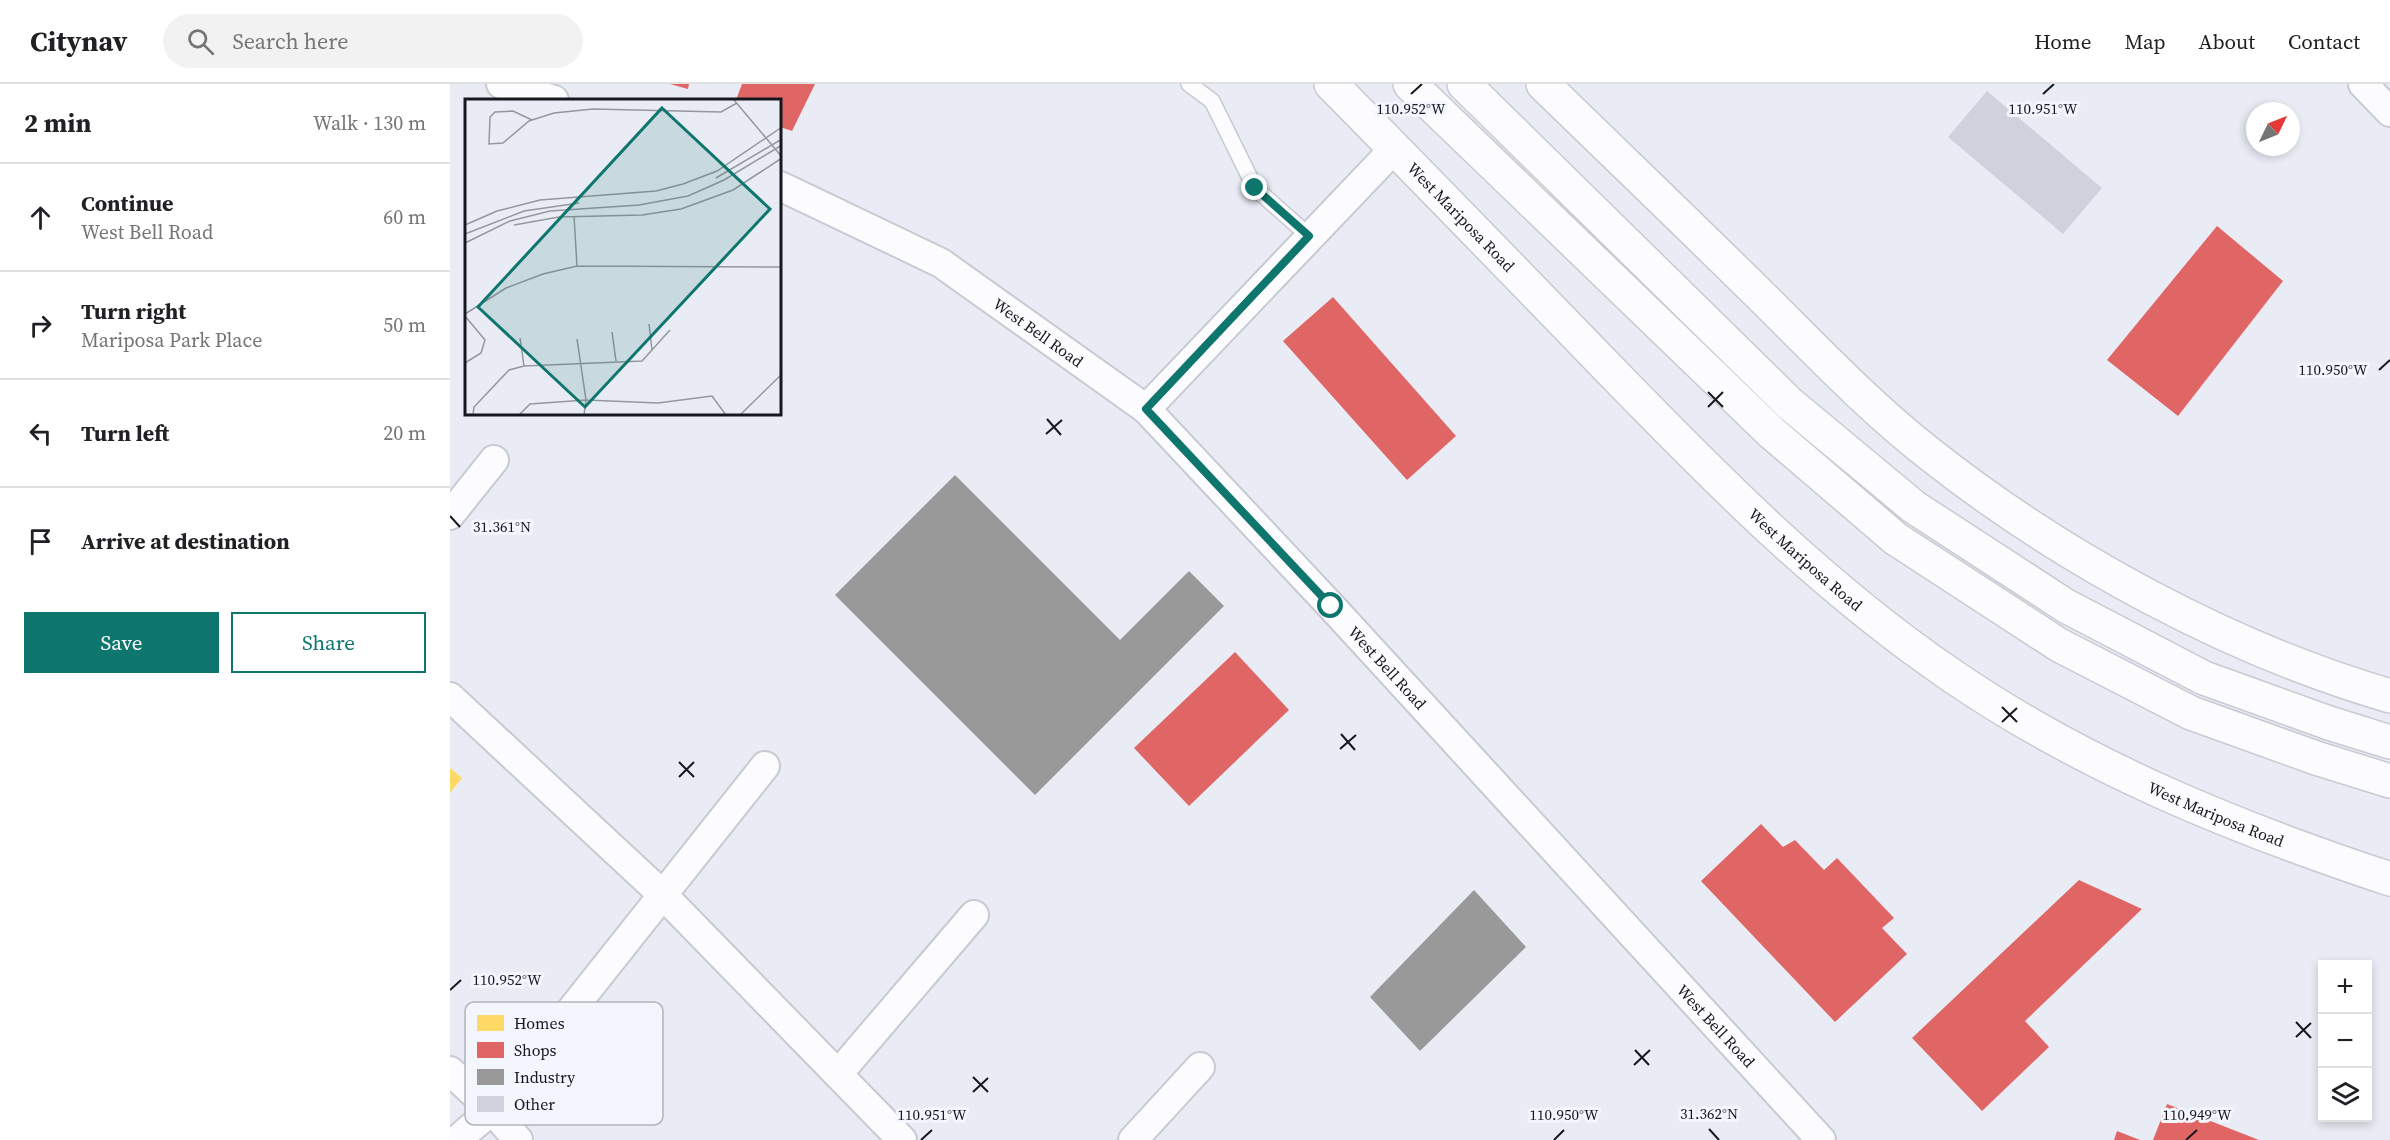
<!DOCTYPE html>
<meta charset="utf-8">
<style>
body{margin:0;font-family:"Source Serif 4",serif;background:#f2f2f2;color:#202124}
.controls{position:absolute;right:18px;bottom:18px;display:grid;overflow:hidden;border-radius:0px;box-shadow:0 3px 9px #0003}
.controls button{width:54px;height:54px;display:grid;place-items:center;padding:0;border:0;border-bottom:2px solid #e0e0e0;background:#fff;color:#202124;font:30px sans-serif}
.compass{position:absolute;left:1796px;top:18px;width:54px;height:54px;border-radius:50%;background:#fff;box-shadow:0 3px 9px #0003;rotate:47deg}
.stop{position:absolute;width:18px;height:18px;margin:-14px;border:4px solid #0f766e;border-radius:50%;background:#fff}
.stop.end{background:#0f766e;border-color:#fff;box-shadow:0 2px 6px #0008}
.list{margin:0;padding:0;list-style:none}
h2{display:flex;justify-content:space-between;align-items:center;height:78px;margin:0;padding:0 24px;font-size:26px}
h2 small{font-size:20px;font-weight:400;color:#757577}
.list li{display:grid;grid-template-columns:39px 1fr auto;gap:18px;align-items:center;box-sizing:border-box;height:108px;padding:0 24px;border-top:2px solid #e0e0e0}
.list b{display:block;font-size:22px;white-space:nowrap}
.list p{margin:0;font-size:20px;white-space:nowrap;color:#757577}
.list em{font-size:20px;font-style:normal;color:#757577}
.actions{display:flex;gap:12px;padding:18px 24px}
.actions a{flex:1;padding:14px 0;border:2px solid #0f766e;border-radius:0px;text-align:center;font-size:21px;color:#0f766e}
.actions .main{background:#0f766e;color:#fff}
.icon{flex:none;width:33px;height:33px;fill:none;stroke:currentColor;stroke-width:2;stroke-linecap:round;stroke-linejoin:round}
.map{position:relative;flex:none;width:1940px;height:1056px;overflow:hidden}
header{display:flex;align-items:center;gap:36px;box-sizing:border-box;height:84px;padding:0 30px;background:#fff;border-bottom:2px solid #e0e0e0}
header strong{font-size:28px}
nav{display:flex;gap:33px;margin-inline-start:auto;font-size:21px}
.search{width:420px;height:54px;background:#f2f2f2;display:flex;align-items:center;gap:15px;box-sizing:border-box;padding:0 21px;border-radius:33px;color:#757577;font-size:22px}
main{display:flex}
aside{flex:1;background:#fff}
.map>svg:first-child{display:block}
.homes{fill:#ffd966}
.shops{fill:#e06666}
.industry{fill:#999}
.building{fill:#cfd2dc}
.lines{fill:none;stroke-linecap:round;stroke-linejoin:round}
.lane-casing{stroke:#c7cad2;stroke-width:18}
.street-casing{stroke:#c7cad2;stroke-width:32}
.highway-casing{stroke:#c7cad2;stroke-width:36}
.lane{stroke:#fcfcfe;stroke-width:15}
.street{stroke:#fcfcfe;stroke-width:28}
.highway{stroke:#fcfcfe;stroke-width:33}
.route{stroke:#0f766e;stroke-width:8}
.ticks{fill:none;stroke:#16181f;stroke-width:2}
.labels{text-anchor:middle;stroke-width:6;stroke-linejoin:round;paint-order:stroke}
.street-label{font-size:16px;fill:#16181f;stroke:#f4f6fe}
.inset-road{fill:none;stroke:#95979f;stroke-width:1.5}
.view{fill:#0f766e;fill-opacity:0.15;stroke:#0f766e;stroke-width:3}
.inset-edge{fill:none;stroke:#16181f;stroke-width:3}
.key{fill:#f4f6fe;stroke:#b1b3bb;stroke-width:1.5}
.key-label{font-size:16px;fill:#16181f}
.ticks-label{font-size:15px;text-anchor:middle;fill:#16181f;stroke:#f4f6fe;stroke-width:6;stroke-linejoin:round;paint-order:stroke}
</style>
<header>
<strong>Citynav</strong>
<div class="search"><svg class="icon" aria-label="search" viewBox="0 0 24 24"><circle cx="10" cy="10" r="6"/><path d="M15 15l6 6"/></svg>Search here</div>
<nav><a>Home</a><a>Map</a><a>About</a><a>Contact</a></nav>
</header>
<main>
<aside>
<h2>2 min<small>Walk · 130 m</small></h2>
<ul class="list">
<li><svg class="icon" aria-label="ahead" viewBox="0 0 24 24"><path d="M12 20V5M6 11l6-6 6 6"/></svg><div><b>Continue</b><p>West Bell Road</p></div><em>60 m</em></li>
<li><svg class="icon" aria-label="right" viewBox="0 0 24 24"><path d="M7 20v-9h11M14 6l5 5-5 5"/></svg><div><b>Turn right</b><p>Mariposa Park Place</p></div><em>50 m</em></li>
<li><svg class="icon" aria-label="left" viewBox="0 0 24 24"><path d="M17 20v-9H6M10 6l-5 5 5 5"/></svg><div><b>Turn left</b></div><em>20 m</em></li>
<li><svg class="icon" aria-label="arrive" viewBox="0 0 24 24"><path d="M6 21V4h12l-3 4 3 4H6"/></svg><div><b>Arrive at destination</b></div></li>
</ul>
<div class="actions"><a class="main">Save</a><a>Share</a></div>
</aside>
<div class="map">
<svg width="1940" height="1056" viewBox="0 0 1940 1056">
<rect width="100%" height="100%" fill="#e9ecf5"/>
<polygon class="homes" points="0,684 12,694 0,709"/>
<g class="shops">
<polygon points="220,0 239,0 238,5"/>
<polygon points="292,0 365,0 342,47 330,43 330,16 286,16"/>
<polygon points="1767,142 1833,197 1728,332 1657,276"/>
<polygon points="883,213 1006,352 957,396 833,257"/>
<polygon points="785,568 839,626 739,722 684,664"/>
<polygon points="1311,740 1333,763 1345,756 1374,786 1387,774 1444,834 1432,844 1457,870 1385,938 1251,797"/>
<polygon points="1629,796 1692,825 1575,937 1599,963 1532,1027 1462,954"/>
<polygon points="1717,1020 1809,1056 1703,1056"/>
<polygon points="1667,1047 1690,1056 1664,1056"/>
</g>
<g class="industry">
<polygon points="505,391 670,556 739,487 774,522 585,711 385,511"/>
<polygon points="1024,806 1076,863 970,967 920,913"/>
</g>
<polygon class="building" points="1537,7 1652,104 1613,150 1498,53"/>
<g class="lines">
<defs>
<polyline id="lane" points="739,0 762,17 805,104 859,152"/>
<g id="street">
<polyline points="51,0 104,16"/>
<polyline points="1913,0 1940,28"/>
<path id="s1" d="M330 102 491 179 696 325 881 522 1371 1056"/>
<polyline points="696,325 945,64"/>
<polyline points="0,431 44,376"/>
<polyline points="0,613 214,812 452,1056"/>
<polyline points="0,987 42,1026 68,1056"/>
<polyline points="388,990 524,831"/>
<polyline points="7,1056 42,1026 315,682"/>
<polyline points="683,1056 750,983"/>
</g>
<g id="highway">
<path id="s2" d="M881 0C974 94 1067 190 1159 285 1267 396 1372 503 1501 591 1635 683 1786 744 1940 795"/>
<polyline points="960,0 1322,349 1446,455 1609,561 1741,629 1866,674 1940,697"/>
<polyline points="1014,0 1339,319 1464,423 1616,522 1754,594 1879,639 1940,658"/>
<path d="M1093 0C1164 69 1236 138 1306 207 1363 263 1418 322 1481 371 1613 475 1779 565 1940 612"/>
</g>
</defs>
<use href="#lane" class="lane-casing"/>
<use href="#street" class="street-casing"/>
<use href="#highway" class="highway-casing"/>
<use href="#lane" class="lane"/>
<use href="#street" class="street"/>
<use href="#highway" class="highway"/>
</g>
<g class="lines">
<polyline class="route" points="805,104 859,152 696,325 881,522"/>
</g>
<path class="ticks" d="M961 10 972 0M1593 10 1604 0M1929 286 1940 276M1258 308 1273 323M1258 323 1273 308M597 335 611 351M596 350 612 336M0 432 10 443M1552 623 1567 638M1552 638 1567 624M891 650 905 666M890 665 906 651M229 678 244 693M229 693 244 678M0 906 11 896M1846 938 1861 954M1846 953 1861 939M1185 966 1199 981M1184 981 1200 966M523 993 538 1008M523 1008 538 994M1259 1045 1269 1056M471 1056 482 1046M1104 1056 1114 1046M1736 1056 1747 1046"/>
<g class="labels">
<g class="street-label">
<text dy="6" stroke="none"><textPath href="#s2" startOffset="186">West Mariposa Road</textPath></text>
<text dy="6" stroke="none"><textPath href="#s1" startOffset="298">West Bell Road</textPath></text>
<text dy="6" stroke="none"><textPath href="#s2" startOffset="672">West Mariposa Road</textPath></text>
<text dy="6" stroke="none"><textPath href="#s1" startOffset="784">West Bell Road</textPath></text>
<text dy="6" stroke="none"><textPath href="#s2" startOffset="1158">West Mariposa Road</textPath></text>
<text dy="6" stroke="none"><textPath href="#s1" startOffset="1270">West Bell Road</textPath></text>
</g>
</g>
<g transform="translate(15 15)">
<rect width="316" height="316" fill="#e9ecf5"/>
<path class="inset-road" d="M269 1 317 58M67 21 48 12 30 13 25 18 24 45 38 44 64 22 67 21 89 14 128 10 256 13 272 4M251 79 317 40M109 117 112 167M0 126 32 112 75 101 191 92 218 85 252 72 317 28M49 126 94 118 177 116 216 110 268 91 317 59M0 135 59 112 114 104M0 144 45 122 85 112 174 106 223 97 259 81 317 46M0 215 41 189 78 175 112 167 317 168M0 217 20 241 16 254 0 264M184 225 187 251M147 233 151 262M55 239 59 267M112 240 121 301 119 316M8 316 9 308 44 271 59 267 177 262 205 231M54 316 65 305 121 301 193 304 247 297 261 316M275 316 317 275"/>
<path class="view" d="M197 9 305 110 120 308 13 208Z"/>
<rect width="316" height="316" class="inset-edge"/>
</g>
<rect x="15" y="918" width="198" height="123" rx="9" class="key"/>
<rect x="27" y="931" width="27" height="16" fill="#ffd966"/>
<rect x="27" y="958" width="27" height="16" fill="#e06666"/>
<rect x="27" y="985" width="27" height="16" fill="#999"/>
<rect x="27" y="1012" width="27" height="16" fill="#cfd2dc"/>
<g class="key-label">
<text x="64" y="945">Homes</text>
<text x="64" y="972">Shops</text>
<text x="64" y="999">Industry</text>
<text x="64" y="1026">Other</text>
</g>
<g class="ticks-label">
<text x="961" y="30">110.952°W</text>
<text x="1593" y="30">110.951°W</text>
<text x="1883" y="291">110.950°W</text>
<text x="52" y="448">31.361°N</text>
<text x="57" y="901">110.952°W</text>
<text x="1259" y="1035">31.362°N</text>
<text x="482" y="1036">110.951°W</text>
<text x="1114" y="1036">110.950°W</text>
<text x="1747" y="1036">110.949°W</text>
</g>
</svg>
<div class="controls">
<button>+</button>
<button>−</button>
<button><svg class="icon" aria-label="layers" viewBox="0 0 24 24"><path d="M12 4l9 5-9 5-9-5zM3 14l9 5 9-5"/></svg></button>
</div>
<svg class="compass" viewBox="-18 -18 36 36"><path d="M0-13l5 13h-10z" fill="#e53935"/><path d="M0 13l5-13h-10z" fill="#757577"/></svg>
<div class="stop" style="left:881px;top:522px"></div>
<div class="stop end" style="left:805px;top:104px"></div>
</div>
</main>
